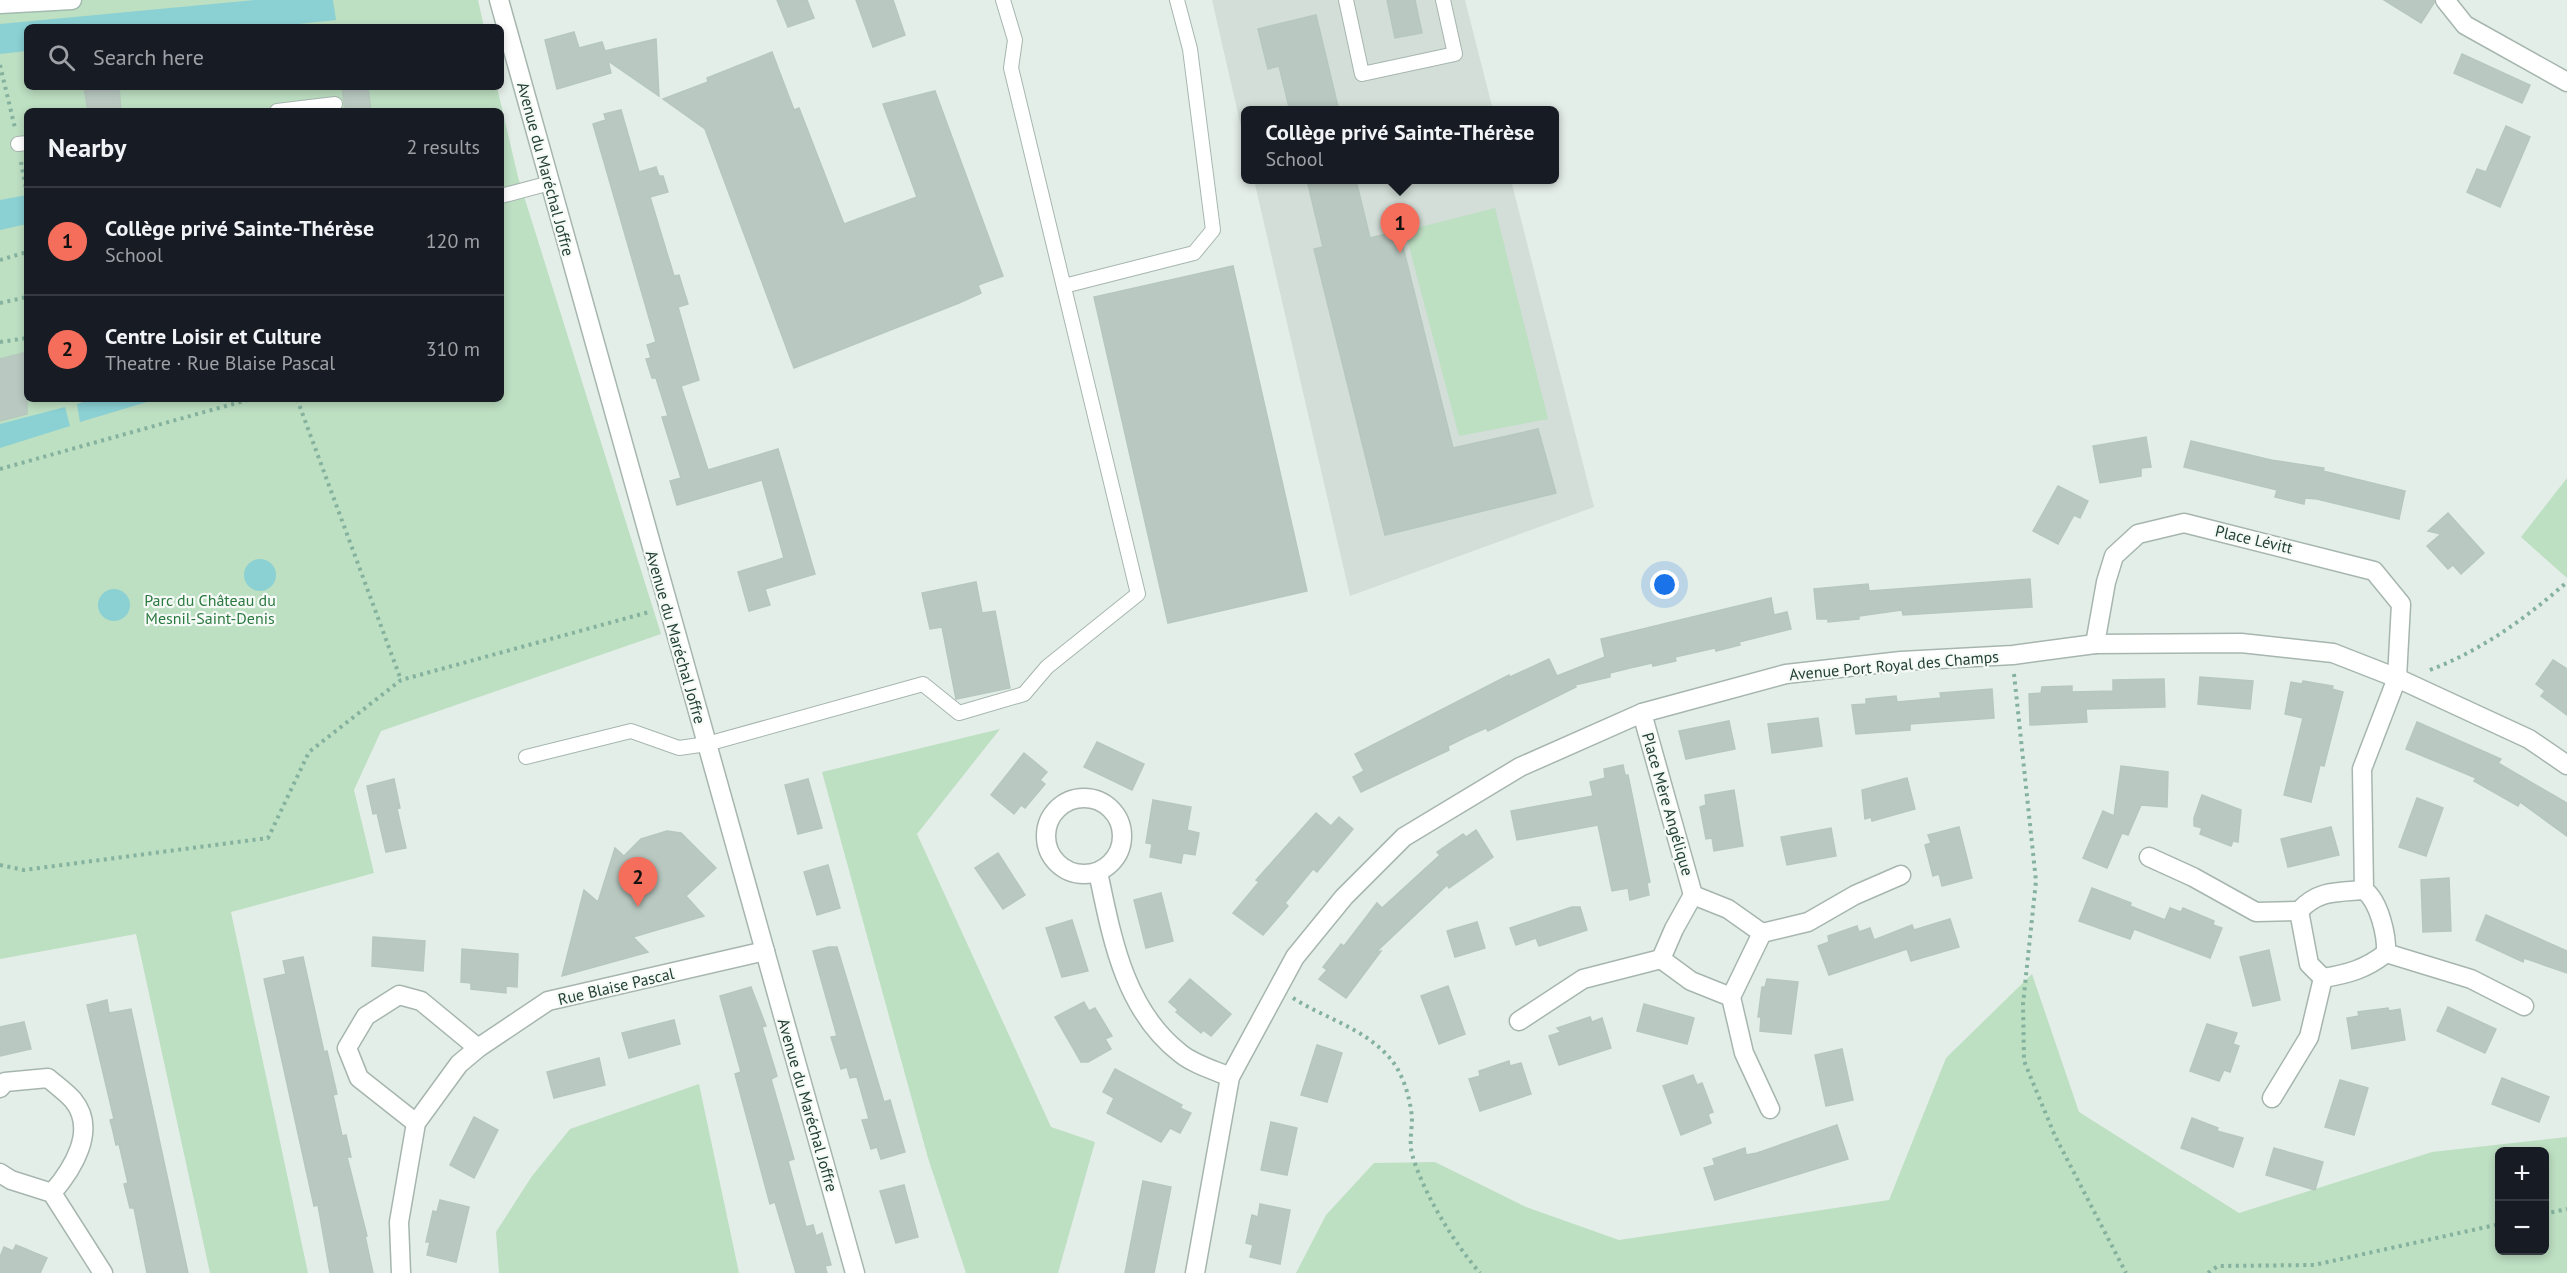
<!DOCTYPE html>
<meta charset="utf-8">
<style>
body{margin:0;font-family:"PT Sans",sans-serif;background:#242831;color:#f1f3f6}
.controls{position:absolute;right:18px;bottom:18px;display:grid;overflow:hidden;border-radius:9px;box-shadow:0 3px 9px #0003}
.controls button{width:54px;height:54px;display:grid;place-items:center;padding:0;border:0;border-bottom:2px solid #363941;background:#171b24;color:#f1f3f6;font:30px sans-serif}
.you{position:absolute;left:1665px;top:585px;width:21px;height:21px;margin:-15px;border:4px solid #fff;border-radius:50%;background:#1a73e8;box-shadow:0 0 0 9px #1a73e833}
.badge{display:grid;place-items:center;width:39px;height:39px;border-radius:50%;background:#f56e5b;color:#111;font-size:20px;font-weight:700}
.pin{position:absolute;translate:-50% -50px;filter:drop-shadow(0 2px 3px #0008)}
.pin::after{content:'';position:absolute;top:32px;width:21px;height:18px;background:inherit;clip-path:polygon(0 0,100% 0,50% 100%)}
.popup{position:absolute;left:1241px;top:106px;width:318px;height:78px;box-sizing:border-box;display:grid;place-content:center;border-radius:9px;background:#171b24;filter:drop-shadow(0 2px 4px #0005);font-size:20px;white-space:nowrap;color:#9ea1a6}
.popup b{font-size:22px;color:#f1f3f6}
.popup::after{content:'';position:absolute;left:50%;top:100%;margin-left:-12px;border:12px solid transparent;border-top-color:#171b24}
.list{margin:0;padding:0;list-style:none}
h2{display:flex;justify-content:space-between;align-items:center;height:78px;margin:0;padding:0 24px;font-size:26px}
h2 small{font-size:20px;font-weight:400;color:#9ea1a6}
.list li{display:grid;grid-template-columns:39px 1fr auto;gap:18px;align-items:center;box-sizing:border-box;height:108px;padding:0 24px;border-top:2px solid #363941}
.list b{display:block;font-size:22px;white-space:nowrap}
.list p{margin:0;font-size:20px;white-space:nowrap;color:#9ea1a6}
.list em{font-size:20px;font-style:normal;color:#9ea1a6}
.icon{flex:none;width:33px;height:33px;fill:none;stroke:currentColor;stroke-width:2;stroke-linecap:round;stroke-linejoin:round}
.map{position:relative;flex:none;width:2567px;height:1273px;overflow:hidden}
.search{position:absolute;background:#171b24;box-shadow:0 3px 9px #0003;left:24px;top:24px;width:480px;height:66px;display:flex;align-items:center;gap:15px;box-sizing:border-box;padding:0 21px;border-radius:9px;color:#9ea1a6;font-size:22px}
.panel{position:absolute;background:#171b24;box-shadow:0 3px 9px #0003;left:24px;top:108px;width:480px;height:294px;border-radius:9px}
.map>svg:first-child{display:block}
.built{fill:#d2ded7}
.green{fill:#bddfc2;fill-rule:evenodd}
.water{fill:#8bd1d4}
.building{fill:#b9c9c1;stroke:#b6c8be;stroke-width:1.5}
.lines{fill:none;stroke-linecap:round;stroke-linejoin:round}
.lane-casing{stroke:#a6b6af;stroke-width:16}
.street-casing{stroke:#a6b6af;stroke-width:21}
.secondary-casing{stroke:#a2baaf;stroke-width:21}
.path{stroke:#84b29e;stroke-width:4;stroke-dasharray:3 4.5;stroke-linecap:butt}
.lane{stroke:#fff;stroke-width:14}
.street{stroke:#fff;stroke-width:18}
.secondary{stroke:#fff;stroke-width:18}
.labels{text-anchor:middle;stroke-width:4.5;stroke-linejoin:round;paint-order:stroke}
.street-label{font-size:16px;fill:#234035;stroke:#f5faf7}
.park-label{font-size:16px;fill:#2b7940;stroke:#f5faf7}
</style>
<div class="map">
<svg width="2567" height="1273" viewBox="0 0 2567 1273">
<rect width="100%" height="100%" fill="#e4eee8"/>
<g class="built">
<polygon points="1212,0 1465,0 1493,110 1246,110 1245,144"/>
<polygon points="1254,180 1511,180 1594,507 1350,596"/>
</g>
<g class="green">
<path d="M82 0H478L484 27H27V87H497L518 177 661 634 381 731 354 790 374 873 231 912 308 1273H210L136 934 0 959V5ZM27 111H501V399H27Z"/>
<polygon points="1495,208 1548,419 1459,436 1405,231"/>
<polygon points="2567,478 2567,578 2521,537"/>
<polygon points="1000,729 917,834 1051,1127 1095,1142 1058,1273 966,1273 928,1158 822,772"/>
<path d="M2032 974 2079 1112 2239 1213 2432 1152 2567 1137V1273H1296L1326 1215 1374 1163 1435 1162 1526 1207 1619 1240 1889 1200 1946 1058ZM2500 1152H2544V1250H2500Z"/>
<polygon points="699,1084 739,1273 499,1273 496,1232 532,1176 570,1129"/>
</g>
<g class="water">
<polygon points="255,0 333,0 336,20 270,27 27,27 27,51 0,54 0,24"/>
<polygon points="27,195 27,224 0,230 0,200"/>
<polygon points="93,399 157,399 80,422 77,404"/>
<polygon points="65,407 70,426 0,448 0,424"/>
<circle cx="260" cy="575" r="16"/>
<circle cx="114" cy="605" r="16"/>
</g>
<g class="building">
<polygon points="777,0 807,0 814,18 788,27"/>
<polygon points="856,0 893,0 905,35 873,47"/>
<polygon points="1387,0 1415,0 1422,33 1395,38"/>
<polygon points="2384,0 2434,0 2434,3 2421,23"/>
<polygon points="1316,15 1339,111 1290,111 1279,66 1268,69 1258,29"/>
<polygon points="574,32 579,48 602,42 605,51 656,39 659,96 608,61 611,73 557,89 545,40"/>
<polygon points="772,52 794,110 799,108 844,224 917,197 883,104 935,91 1003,276 978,285 981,293 959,303 794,368 705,129 663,99 708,82 707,78"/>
<polygon points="2462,54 2530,85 2522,103 2454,73"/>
<polygon points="84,87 119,87 121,111 88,111"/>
<polygon points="342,87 368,87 371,111 345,111"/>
<polygon points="621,110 639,172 656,167 659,176 663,176 668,192 650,197 674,276 679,275 688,304 678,307 699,380 681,386 708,470 778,449 815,574 765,589 770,605 749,611 738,572 784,558 762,480 677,505 670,481 681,478 662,417 668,416 656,378 652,378 646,359 651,358 647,345 656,342 593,124 606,120 604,114"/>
<polygon points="2506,126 2530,137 2500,207 2467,192 2477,169 2486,172"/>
<polygon points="1307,180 1356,180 1370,238 1399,231 1453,448 1538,429 1556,493 1385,535 1314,249 1323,247"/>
<polygon points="1233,266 1307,591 1168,623 1094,297"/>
<polygon points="27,352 27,414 0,421 0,359"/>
<polygon points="2146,437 2151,467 2141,468 2141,476 2100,483 2093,446"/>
<polygon points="2191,441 2271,460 2324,468 2323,471 2405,491 2399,519 2317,499 2305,498 2304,504 2275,497 2277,490 2184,467"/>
<polygon points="2058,486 2088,501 2080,518 2074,515 2058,544 2033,531"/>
<polygon points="2448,513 2484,553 2461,574 2453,565 2448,569 2427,546 2441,534 2428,531"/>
<polygon points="2030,579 2032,607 1903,615 1902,610 1859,616 1859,619 1828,622 1828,619 1817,619 1814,589 1868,584 1869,591"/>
<polygon points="976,582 982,613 995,611 1010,688 956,699 942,627 930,629 922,593"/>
<polygon points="1771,598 1774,615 1787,612 1791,629 1739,642 1740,645 1716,651 1715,648 1675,657 1676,661 1653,666 1652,663 1630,668 1610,673 1610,677 1575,685 1576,687 1488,731 1486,728 1466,737 1448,746 1449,750 1361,792 1353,777 1364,771 1355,754 1509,675 1510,677 1549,659 1557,676 1605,657 1601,639"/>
<polygon points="2553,660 2567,669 2567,715 2541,696 2545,691 2536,684"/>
<polygon points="2200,677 2253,681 2250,709 2198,704"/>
<polygon points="2164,679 2165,707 2086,709 2087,722 2030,725 2029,694 2041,693 2042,687 2072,686 2072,692 2113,691 2113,680"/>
<polygon points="2303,681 2333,686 2332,689 2343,692 2324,766 2320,765 2311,802 2284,795 2303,718 2285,714 2291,682 2302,684"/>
<polygon points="1992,689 1994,718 1910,724 1910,730 1856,734 1852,705 1866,704 1866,699 1896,696 1897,702 1941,698 1940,693"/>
<polygon points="1818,718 1822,746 1772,753 1768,724"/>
<polygon points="1729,721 1735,749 1686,759 1679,731"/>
<polygon points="2417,722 2501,759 2498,763 2567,803 2567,836 2520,802 2518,806 2474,781 2476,778 2406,749"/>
<polygon points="1097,742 1144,764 1132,790 1084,767"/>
<polygon points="1024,753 1047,772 1040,780 1045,784 1025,808 1021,805 1014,814 991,795"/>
<polygon points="1623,765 1625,775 1628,775 1650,882 1647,883 1649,895 1630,900 1628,888 1612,891 1598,825 1517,840 1511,811 1593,796 1590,782 1605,778 1604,769"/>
<polygon points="2121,766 2168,772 2167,807 2141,805 2128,835 2122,833 2107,868 2083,858 2103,811 2114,816"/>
<polygon points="1907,778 1915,809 1872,821 1871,817 1865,819 1862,790"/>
<polygon points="394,779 400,808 397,809 406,848 386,852 377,813 373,814 367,786"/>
<polygon points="808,779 822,828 798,834 785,785"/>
<polygon points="1734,790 1743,846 1714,851 1712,838 1706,839 1700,807 1706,805 1705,795"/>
<polygon points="2202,795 2241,810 2238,842 2233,841 2231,846 2200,834 2202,828 2194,826 2194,818"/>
<polygon points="2417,798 2443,808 2426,856 2399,847"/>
<polygon points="1153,800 1191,807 1187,830 1199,833 1195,855 1183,853 1181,863 1150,857 1152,844 1146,843"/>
<polygon points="1316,813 1331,826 1339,817 1353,829 1317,872 1313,869 1285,903 1288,906 1263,935 1233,913 1259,882 1256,880"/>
<polygon points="1959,827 1972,878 1942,886 1939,874 1933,876 1925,845 1931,843 1928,835"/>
<polygon points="2331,827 2339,855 2288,867 2281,839"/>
<polygon points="1831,828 1836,856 1787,865 1781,837"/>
<polygon points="1476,830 1493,857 1449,888 1447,885 1376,952 1381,951 1346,998 1319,979 1327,970 1323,967 1341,944 1344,946 1377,903 1382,908 1440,855 1437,852 1463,834 1466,837"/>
<polygon points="667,831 681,833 716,868 686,896 704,916 633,937 648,952 562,976 584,890 598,902 615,848 624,856 641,839"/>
<polygon points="998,853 1025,895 1003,909 975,868"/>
<polygon points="828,865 840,908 817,915 804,872"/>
<polygon points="2449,878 2451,931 2423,932 2421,880"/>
<polygon points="2092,888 2131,903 2130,906 2165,920 2170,908 2181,912 2183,908 2214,921 2213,925 2222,928 2210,958 2134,929 2130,939 2079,921"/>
<polygon points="1161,893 1173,941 1146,948 1134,900"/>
<polygon points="1572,907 1580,907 1587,930 1539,946 1536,938 1516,945 1510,928"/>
<polygon points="2486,915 2567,951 2567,973 2524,958 2523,962 2476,940"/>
<polygon points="1950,919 1959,947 1911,961 1907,949 1829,975 1818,946 1829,942 1828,936 1857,926 1859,932 1870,928 1874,940 1912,925 1914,930"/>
<polygon points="1072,920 1088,971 1062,977 1046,928"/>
<polygon points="1477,922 1485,948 1455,957 1447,931"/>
<polygon points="373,937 425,941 423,971 372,966"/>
<polygon points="829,947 837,947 884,1102 890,1100 905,1152 881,1159 877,1147 871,1149 862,1120 869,1119 857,1077 850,1078 847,1067 841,1069 831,1037 837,1036 813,951"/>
<polygon points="462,949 518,954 517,987 506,986 506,993 471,989 471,983 461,982"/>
<polygon points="2269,950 2280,1000 2253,1006 2240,957"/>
<polygon points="303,957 324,1052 327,1051 337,1094 333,1095 342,1136 346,1135 351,1157 347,1157 367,1236 365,1236 373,1273 330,1273 318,1205 314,1206 264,979 286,974 283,961"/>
<polygon points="1190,979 1231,1014 1211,1036 1203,1030 1201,1033 1176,1012 1178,1010 1169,1002"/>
<polygon points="1767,979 1798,982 1791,1034 1760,1031 1761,1017 1758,1017 1762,987 1765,987"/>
<polygon points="1448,986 1465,1034 1439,1044 1421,996"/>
<polygon points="751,987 766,1026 762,1027 777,1076 771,1079 794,1159 788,1161 806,1227 813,1225 816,1236 822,1233 831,1265 825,1266 827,1273 796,1273 775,1202 770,1204 735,1074 741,1072 720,996"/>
<polygon points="107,1000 109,1013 131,1009 188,1273 147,1273 134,1208 130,1208 124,1184 128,1183 119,1144 116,1145 113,1131 110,1120 114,1119 87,1005"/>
<polygon points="1084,1002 1089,1011 1095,1008 1112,1036 1105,1039 1111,1049 1088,1062 1081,1062 1055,1017"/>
<polygon points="1644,1004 1694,1018 1687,1044 1637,1031"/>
<polygon points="2448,1007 2496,1029 2485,1053 2437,1031"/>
<polygon points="2388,1008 2389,1011 2400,1009 2405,1040 2352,1049 2347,1018 2359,1016 2358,1012"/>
<polygon points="1590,1017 1592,1022 1602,1018 1611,1048 1559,1065 1549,1036 1561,1032 1557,1028"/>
<polygon points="674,1020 680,1044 629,1058 622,1033"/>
<polygon points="24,1022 31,1049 0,1056 0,1027"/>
<polygon points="2207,1024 2237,1033 2233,1044 2239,1046 2230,1072 2224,1070 2219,1081 2190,1071"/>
<polygon points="1317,1045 1342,1053 1327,1102 1301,1095"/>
<polygon points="1842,1049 1853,1100 1826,1106 1815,1055"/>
<polygon points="599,1058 605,1085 554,1098 547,1072"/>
<polygon points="1509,1061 1510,1066 1521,1063 1531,1094 1480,1111 1469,1079 1480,1076 1479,1071"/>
<polygon points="1115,1069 1182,1105 1180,1108 1191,1113 1180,1133 1170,1128 1161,1142 1107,1113 1114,1098 1103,1092"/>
<polygon points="1693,1075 1697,1085 1702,1083 1713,1112 1708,1114 1711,1123 1681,1135 1663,1086"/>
<polygon points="2502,1078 2549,1097 2539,1122 2492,1104"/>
<polygon points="2340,1080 2368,1088 2354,1135 2325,1127"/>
<polygon points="474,1117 498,1130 474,1178 450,1165"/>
<polygon points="2192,1118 2218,1128 2217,1131 2243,1138 2233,1167 2181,1148"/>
<polygon points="1271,1122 1297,1128 1287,1175 1261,1170"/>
<polygon points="1837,1125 1848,1159 1715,1200 1704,1168 1715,1165 1713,1159 1745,1148 1746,1155 1757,1153"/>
<polygon points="2274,1148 2323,1162 2315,1190 2266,1175"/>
<polygon points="1143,1181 1171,1187 1154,1273 1125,1273"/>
<polygon points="904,1185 918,1237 896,1243 880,1191"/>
<polygon points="440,1200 469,1207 456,1262 427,1255 430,1242 426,1242 433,1211 437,1212"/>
<polygon points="1260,1204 1290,1210 1280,1264 1250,1257 1253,1245 1246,1243 1252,1215 1258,1217"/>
<polygon points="16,1245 47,1258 40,1273 0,1273 0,1257 4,1247 13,1251"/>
</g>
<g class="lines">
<defs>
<g id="lane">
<polyline points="1346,0 1362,74 1455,54 1443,0"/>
<polyline points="277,111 335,104"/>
<polyline points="18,144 27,143"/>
<polyline points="501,196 550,183"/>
<polyline points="1064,286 1194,253 1213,230 1190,49 1177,0"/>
<polyline points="526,757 631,731 679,748 707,744 923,684 959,713 1024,694 1047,667 1138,594 1011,68 1015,40 1003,0"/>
</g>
<g id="street">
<polyline points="499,0 855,1273"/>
<polyline points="2445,0 2465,25 2567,82"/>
<polyline points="2095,644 2106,582 2114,556 2138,534 2184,523 2374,571 2401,604 2397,678 2362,769 2364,890"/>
<polyline points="1642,713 1693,895"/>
<circle cx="1084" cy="836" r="38"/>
<polyline points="2149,857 2193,877 2256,912 2299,911"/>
<path d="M1098 872C1112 938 1124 1009 1180 1053 1193 1064 1214 1070 1230 1077"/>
<path d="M2364 890C2379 901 2387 935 2386 953 2366 969 2348 974 2323 978L2309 964 2299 911C2318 890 2338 892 2364 890Z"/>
<polyline points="1762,933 1808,922 1855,895 1901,875"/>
<polyline points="2386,953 2471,979 2524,1006"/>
<polyline points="1731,997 1691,981 1661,959 1674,929 1693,895 1728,909 1762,933 1731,997 1744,1053 1770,1109"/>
<polyline points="1519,1021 1583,979 1661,959"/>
<path d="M0 1088 5 1082 48 1078C56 1085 66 1092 73 1100 98 1130 72 1170 52 1193"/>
<polyline points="2272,1098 2309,1037 2323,978"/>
<polyline points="416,1123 359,1078 347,1048 366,1016 399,995 421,1001 478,1048"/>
<polyline points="0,1173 11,1180 52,1193 103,1273"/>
<polyline points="401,1273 399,1222 416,1123 459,1064 478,1048 548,1001 765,951"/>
<polyline points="1195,1273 1230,1077 1295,957 1344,897 1404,837 1520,767 1642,713 1786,674 1901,661 2013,655 2095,644 2241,643 2333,653 2397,678 2529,739 2567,765"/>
</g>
<polyline id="secondary" points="0,4 72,0"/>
</defs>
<use href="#lane" class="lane-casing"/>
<use href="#street" class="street-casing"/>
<use href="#secondary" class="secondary-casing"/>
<g class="path">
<polyline points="0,65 15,128"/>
<polyline points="21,162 27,194"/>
<polyline points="0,260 27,252"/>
<polyline points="0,303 27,297"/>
<polyline points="0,342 27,338"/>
<polyline points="297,399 401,680"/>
<polyline points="0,469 251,399"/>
<path d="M2430 670C2482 650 2525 619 2567 582"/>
<polyline points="2014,674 2036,881 2023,1004 2024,1061 2055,1136 2126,1273"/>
<polyline points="0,865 24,870 268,838 309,752 401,680 649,612"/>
<path d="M1293 998C1324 1018 1361 1027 1387 1055 1402 1070 1410 1096 1412 1118 1412 1130 1409 1142 1412 1154 1423 1193 1454 1243 1480 1273"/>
<polyline points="2544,1214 2567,1209"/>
<polyline points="2208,1273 2218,1266 2314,1265 2500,1224"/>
</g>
<use href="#lane" class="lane"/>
<use href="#street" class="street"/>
<use href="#secondary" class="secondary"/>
</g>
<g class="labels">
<g class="street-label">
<text transform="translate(546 169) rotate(75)" y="6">Avenue du Maréchal Joffre</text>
<text transform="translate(2254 539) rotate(13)" y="6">Place Lévitt</text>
<text transform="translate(676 637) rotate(74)" y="6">Avenue du Maréchal Joffre</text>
<text transform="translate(1894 665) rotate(-5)" y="6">Avenue Port Royal des Champs</text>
<text transform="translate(1668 804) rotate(74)" y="6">Place Mère Angélique</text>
<text transform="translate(616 986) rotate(-13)" y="6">Rue Blaise Pascal</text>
<text transform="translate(808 1105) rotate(74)" y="6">Avenue du Maréchal Joffre</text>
</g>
<g class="park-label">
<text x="210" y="606">Parc du Château du<tspan x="210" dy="18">Mesnil-Saint-Denis</tspan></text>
</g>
</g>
</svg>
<div class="controls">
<button>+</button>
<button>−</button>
</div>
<div class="you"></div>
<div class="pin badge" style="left:1400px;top:253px">1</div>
<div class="popup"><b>Collège privé Sainte-Thérèse</b>School</div>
<div class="pin badge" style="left:638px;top:907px">2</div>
<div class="search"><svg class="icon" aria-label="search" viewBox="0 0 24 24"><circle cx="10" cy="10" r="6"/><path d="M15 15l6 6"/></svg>Search here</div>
<section class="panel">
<h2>Nearby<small>2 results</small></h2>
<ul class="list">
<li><span class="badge">1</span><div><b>Collège privé Sainte-Thérèse</b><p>School</p></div><em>120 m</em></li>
<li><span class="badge">2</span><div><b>Centre Loisir et Culture</b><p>Theatre · Rue Blaise Pascal</p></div><em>310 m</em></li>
</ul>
</section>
</div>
